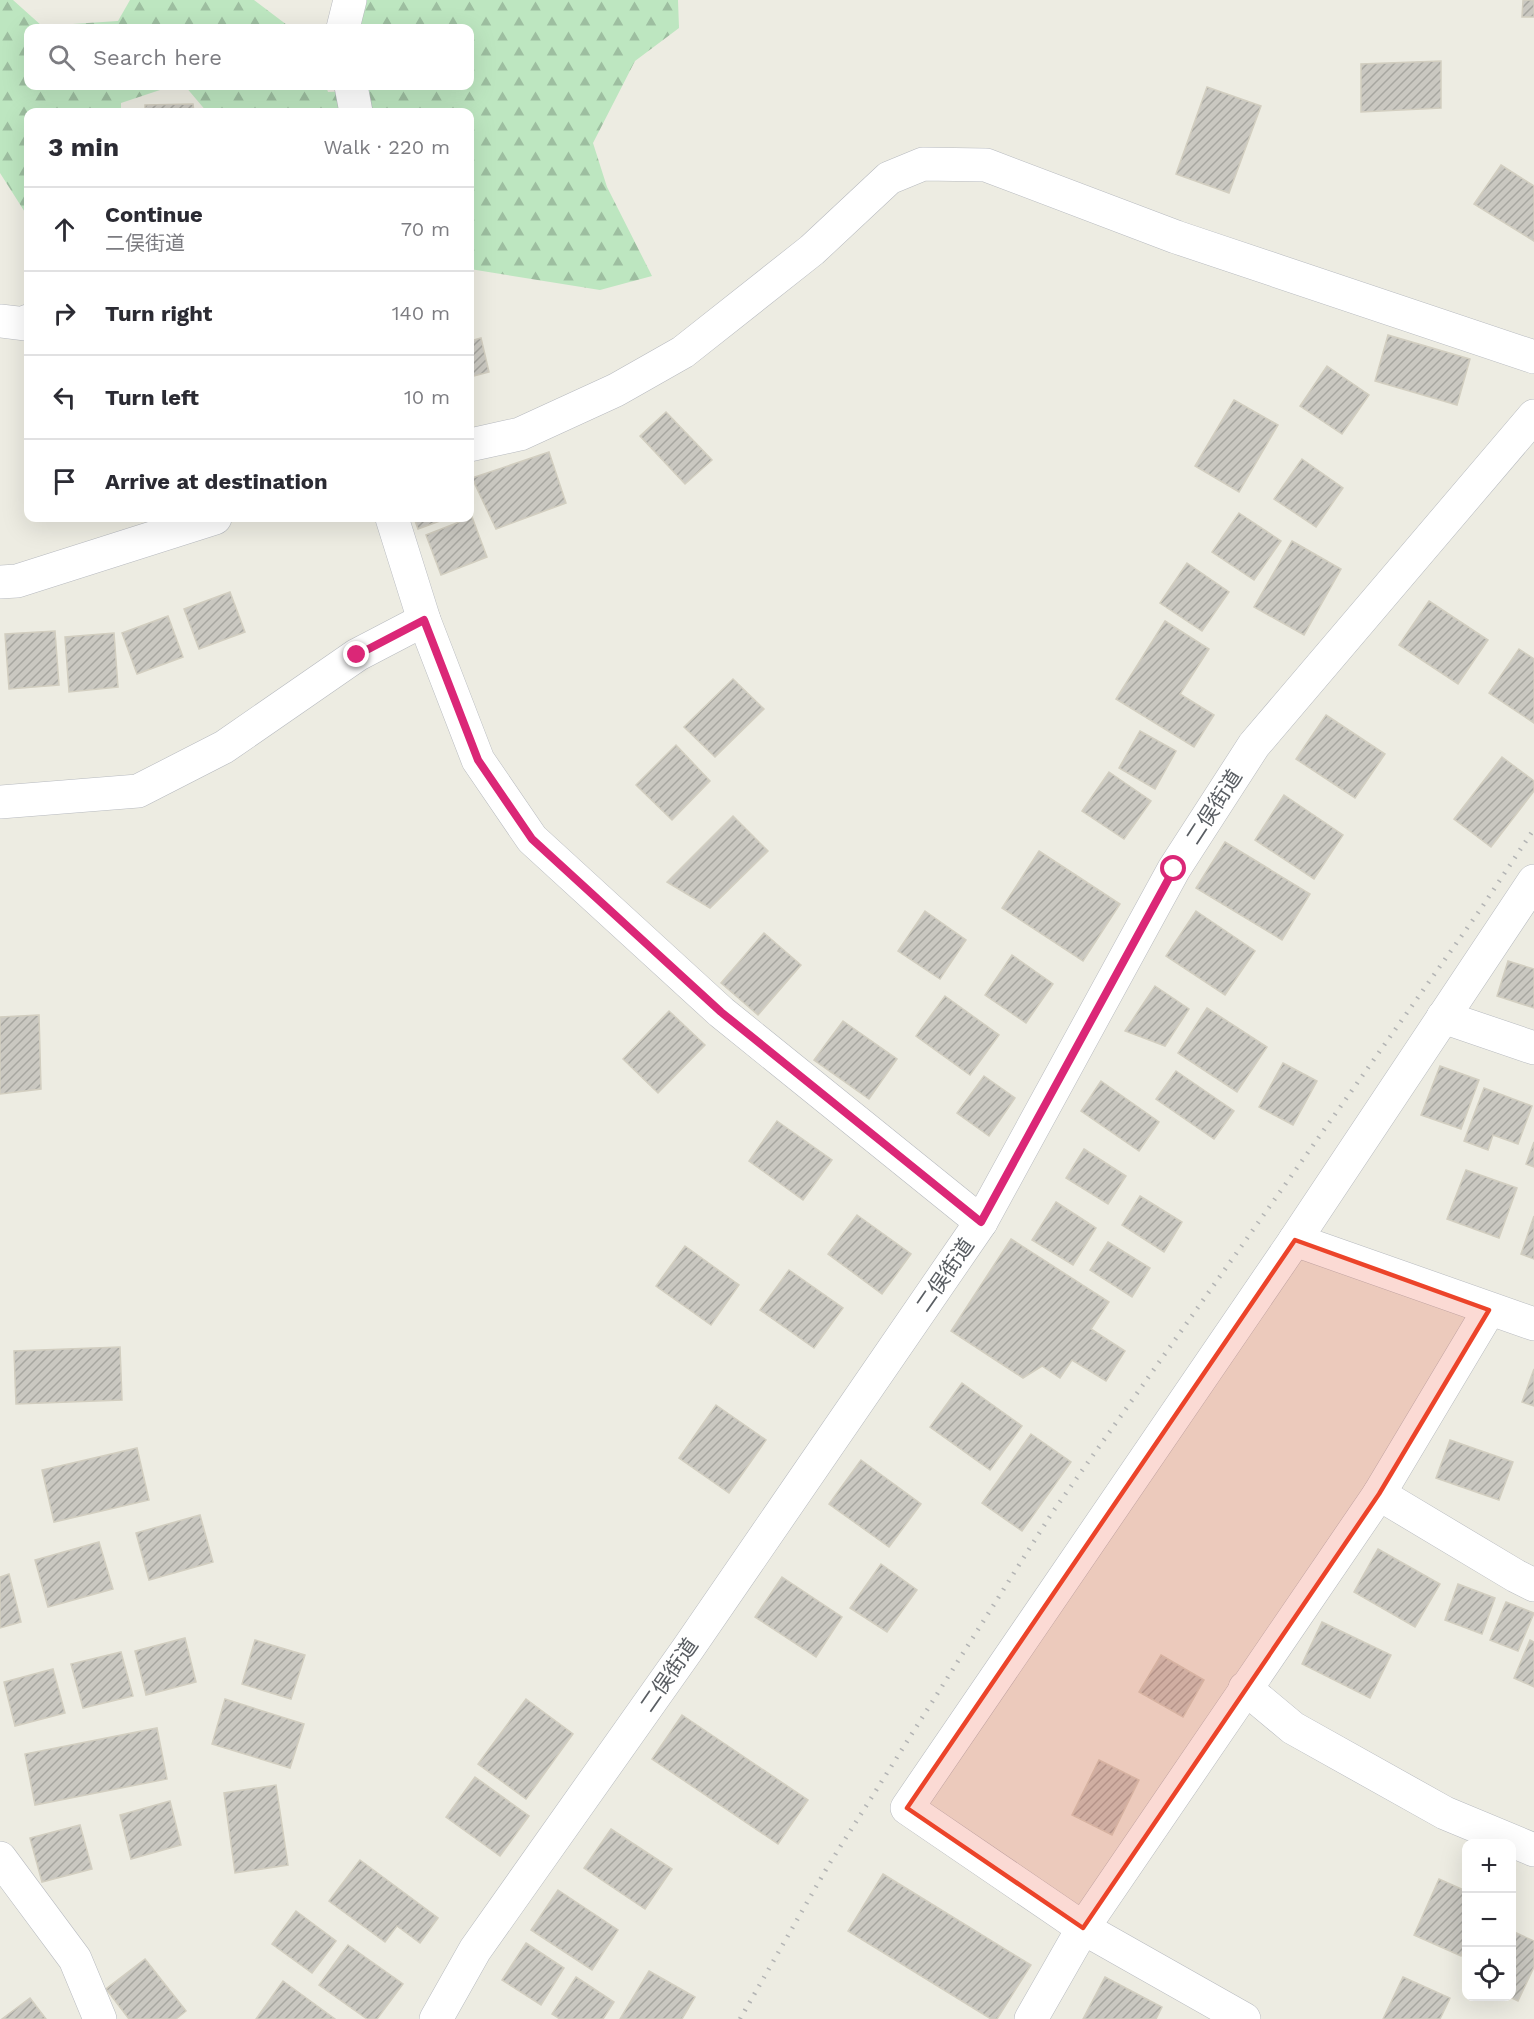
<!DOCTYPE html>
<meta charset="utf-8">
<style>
body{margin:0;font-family:"Work Sans","Noto Sans JP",sans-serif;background:#f2f2f3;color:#2b2b33}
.controls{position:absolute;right:18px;bottom:18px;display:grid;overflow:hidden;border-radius:12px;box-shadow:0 6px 24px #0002}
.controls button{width:54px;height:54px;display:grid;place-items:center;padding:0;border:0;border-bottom:2px solid #e1e1e2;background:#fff;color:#2b2b33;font:30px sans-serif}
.stop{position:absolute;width:18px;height:18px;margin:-14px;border:4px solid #db2777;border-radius:50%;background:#fff}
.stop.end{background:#db2777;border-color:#fff;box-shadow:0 2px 6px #0008}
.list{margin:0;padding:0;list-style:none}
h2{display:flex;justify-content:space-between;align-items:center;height:78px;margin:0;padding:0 24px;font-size:26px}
h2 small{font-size:20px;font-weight:400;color:#7c7c81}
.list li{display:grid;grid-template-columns:39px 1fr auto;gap:18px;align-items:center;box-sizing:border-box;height:84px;padding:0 24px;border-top:2px solid #e1e1e2}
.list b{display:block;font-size:22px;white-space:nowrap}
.list p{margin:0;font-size:20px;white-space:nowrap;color:#7c7c81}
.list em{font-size:20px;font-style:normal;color:#7c7c81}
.icon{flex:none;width:33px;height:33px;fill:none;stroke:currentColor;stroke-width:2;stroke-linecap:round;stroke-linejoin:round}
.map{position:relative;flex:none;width:1534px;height:2019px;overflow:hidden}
.search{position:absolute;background:#fff;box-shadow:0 6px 24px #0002;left:24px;top:24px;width:450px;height:66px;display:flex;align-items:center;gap:15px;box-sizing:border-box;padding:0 21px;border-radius:12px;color:#7c7c81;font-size:22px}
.panel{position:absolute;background:#fff;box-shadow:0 6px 24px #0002;left:24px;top:108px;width:450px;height:414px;border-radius:12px}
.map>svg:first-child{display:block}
.forest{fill:url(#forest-firs)}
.building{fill:url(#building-hatch);stroke:#d2cec0;stroke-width:1.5}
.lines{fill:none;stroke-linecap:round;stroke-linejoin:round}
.minor-casing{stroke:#b7babf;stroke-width:34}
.tertiary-casing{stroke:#b7babf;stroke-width:34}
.minor{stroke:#fff;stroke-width:33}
.tertiary{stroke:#fff;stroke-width:33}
.rail{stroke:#b3b4b4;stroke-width:4.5;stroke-dasharray:1.5 8;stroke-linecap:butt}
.route{stroke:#db2777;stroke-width:8}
.marked{fill:#ec442a;fill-opacity:0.2;stroke:#ec442a;stroke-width:4.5;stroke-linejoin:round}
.labels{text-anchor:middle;stroke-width:4.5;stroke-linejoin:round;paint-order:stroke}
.street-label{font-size:21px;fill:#5a5e63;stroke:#fff}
</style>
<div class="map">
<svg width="1534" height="2019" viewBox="0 0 1534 2019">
<defs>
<pattern id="forest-firs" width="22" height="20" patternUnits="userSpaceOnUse" patternTransform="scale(1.5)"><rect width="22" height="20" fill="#bde6c0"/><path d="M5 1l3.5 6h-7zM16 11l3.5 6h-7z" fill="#9dbea0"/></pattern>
<pattern id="building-hatch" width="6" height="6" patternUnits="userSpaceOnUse" patternTransform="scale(1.5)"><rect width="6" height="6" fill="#cac8c1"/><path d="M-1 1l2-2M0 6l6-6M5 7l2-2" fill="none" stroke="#a7a6a0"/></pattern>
</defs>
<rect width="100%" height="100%" fill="#edece2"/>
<g class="forest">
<polygon points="0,0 13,0 42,26 118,21 130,0 254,0 291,28 28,28 28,86 172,86 121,103 121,112 28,112 28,217 0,173"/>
<polygon points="352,0 678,0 679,28 635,61 593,143 607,187 652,276 600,290 470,269 470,112 207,112 185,86 326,86 328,92 355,91 356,86 470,86 470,28 353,28"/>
</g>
<g class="building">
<polygon points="1523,0 1534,0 1534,17 1522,17"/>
<polygon points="1441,61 1441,108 1361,112 1361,64"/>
<polygon points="1207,87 1261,106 1229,193 1176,174"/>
<polygon points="193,104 194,112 145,112 145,105"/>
<polygon points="1501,165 1534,186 1534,241 1474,204"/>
<polygon points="1388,335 1470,359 1457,405 1375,381"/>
<polygon points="481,338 489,372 470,377 470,341"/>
<polygon points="1327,366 1369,395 1342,434 1300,406"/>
<polygon points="1234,400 1278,425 1239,492 1195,466"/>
<polygon points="666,412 712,460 685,484 640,436"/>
<polygon points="549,452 566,503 496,529 472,478"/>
<polygon points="1302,459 1343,488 1316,527 1274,499"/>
<polygon points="1239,513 1281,541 1254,580 1212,552"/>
<polygon points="472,517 487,557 441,575 426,535"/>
<polygon points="414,518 448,518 418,529"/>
<polygon points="1292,541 1341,569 1304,635 1254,607"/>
<polygon points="1187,563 1229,592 1202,631 1160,603"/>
<polygon points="230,592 245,632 199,649 184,609"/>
<polygon points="1429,601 1488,640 1458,684 1399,645"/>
<polygon points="168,616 183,657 137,674 122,633"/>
<polygon points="1165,621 1209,649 1180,694 1214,715 1194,747 1116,699"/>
<polygon points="55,631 59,685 9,689 5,634"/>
<polygon points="114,633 118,687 69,692 65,637"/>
<polygon points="1519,649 1534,659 1534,723 1489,693"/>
<polygon points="733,679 764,709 715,757 684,727"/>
<polygon points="1326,715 1385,754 1355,798 1296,759"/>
<polygon points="1140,731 1176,751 1155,789 1119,768"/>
<polygon points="676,745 710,781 672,820 636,785"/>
<polygon points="1502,757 1534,781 1534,791 1491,847 1454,819"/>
<polygon points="1109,772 1151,801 1124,839 1082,811"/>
<polygon points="1284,795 1343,835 1314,879 1255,840"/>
<polygon points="733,816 768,851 710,908 667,882"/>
<polygon points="1225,842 1310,894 1282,940 1196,888"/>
<polygon points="1039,851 1120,904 1083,961 1002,908"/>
<polygon points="925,911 966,940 940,979 898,951"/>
<polygon points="1196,911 1255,951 1225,995 1166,956"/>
<polygon points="764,933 801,965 758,1015 721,983"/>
<polygon points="1012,955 1053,984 1026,1023 985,995"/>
<polygon points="1508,961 1534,969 1534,1008 1497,996"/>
<polygon points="1155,986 1189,1009 1165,1046 1125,1031"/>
<polygon points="945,996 999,1035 970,1075 916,1036"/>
<polygon points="1207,1008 1267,1047 1237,1092 1178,1053"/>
<polygon points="669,1011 705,1045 658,1093 623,1059"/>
<polygon points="39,1015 41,1089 0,1094 0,1017"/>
<polygon points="843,1021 897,1059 869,1099 814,1060"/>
<polygon points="1283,1063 1317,1081 1293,1125 1259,1107"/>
<polygon points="1440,1066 1479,1080 1461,1129 1421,1115"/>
<polygon points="1176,1071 1234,1111 1214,1139 1156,1099"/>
<polygon points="984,1076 1015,1098 989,1136 957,1113"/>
<polygon points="1101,1081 1159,1122 1139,1151 1081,1111"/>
<polygon points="1484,1088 1532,1106 1518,1144 1493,1135 1488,1150 1464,1141"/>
<polygon points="777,1121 832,1160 803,1200 749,1161"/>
<polygon points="1534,1142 1534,1167 1526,1164"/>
<polygon points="1084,1149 1126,1176 1108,1204 1066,1178"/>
<polygon points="1466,1170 1517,1188 1499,1238 1447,1219"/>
<polygon points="1140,1196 1182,1222 1164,1252 1122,1225"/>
<polygon points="1056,1202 1096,1228 1073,1265 1032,1240"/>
<polygon points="857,1215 911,1254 882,1294 828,1254"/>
<polygon points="1534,1216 1534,1259 1521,1254"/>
<polygon points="1011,1239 1109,1302 1091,1329 1125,1351 1106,1381 1072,1360 1060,1378 1042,1366 1023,1378 951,1331"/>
<polygon points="1108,1242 1150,1268 1132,1297 1090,1270"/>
<polygon points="685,1246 739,1285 711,1325 656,1286"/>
<polygon points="789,1270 843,1308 814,1348 760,1310"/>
<polygon points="120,1347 122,1400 16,1404 14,1351"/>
<polygon points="1534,1369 1534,1406 1522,1402"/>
<polygon points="962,1383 1022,1426 990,1470 930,1427"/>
<polygon points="716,1405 766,1440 729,1493 679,1458"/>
<polygon points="1031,1434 1071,1462 1022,1531 982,1503"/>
<polygon points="1450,1440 1513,1462 1499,1500 1436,1478"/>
<polygon points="137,1448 149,1500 54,1522 42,1470"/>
<polygon points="861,1460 921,1504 889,1547 829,1504"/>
<polygon points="200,1515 213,1562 149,1580 136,1533"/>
<polygon points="99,1542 113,1589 48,1607 35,1560"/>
<polygon points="1378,1549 1440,1584 1415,1627 1354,1592"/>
<polygon points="881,1564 917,1590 887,1632 850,1608"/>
<polygon points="9,1574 21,1622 0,1628 0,1577"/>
<polygon points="782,1577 842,1617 816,1657 755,1617"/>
<polygon points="1458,1584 1495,1598 1482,1634 1445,1620"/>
<polygon points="1506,1602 1534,1613 1518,1651 1490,1640"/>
<polygon points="1322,1622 1391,1655 1370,1698 1302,1664"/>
<polygon points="185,1638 196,1682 146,1695 135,1651"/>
<polygon points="255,1640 305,1655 291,1699 242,1684"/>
<polygon points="1530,1640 1534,1642 1534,1687 1514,1678"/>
<polygon points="121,1652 133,1696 83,1708 71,1664"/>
<polygon points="1161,1655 1204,1680 1183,1717 1139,1692"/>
<polygon points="53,1669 65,1713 15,1726 4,1682"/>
<polygon points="225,1699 304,1724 290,1768 212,1744"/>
<polygon points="526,1699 573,1734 526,1799 478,1764"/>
<polygon points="682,1715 808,1800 778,1844 652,1759"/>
<polygon points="157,1728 167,1779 35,1805 25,1754"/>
<polygon points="1099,1760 1139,1780 1112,1835 1072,1815"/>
<polygon points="475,1777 529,1816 500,1856 446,1817"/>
<polygon points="276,1785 288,1865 235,1873 224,1793"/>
<polygon points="170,1801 181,1845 131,1859 120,1815"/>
<polygon points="80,1825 92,1869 42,1882 30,1838"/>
<polygon points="611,1829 672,1869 645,1909 584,1868"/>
<polygon points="360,1860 438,1918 420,1943 397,1926 385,1942 329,1901"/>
<polygon points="883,1874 1031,1965 997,2019 991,2019 848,1931"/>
<polygon points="1439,1879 1466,1891 1466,1943 1461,1956 1414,1935"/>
<polygon points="558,1890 618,1930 592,1970 531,1930"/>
<polygon points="296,1911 336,1941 312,1973 272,1944"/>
<polygon points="1512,1931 1534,1941 1534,1967 1518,2001 1508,1996 1512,1996"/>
<polygon points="526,1943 564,1968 541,2005 502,1980"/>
<polygon points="348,1945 403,1984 377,2019 367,2019 319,1985"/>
<polygon points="145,1959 186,2011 176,2019 129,2019 106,1989"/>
<polygon points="649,1971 695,1997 682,2019 620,2019"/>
<polygon points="576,1977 614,2002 603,2019 560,2019 552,2014"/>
<polygon points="1105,1977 1162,2007 1156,2019 1083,2019"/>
<polygon points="1403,1977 1450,1998 1440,2019 1383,2019"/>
<polygon points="283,1981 335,2019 256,2019"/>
<polygon points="30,1998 46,2019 2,2019"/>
</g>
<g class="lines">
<defs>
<g id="minor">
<polyline points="343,28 350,0"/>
<polyline points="351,86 356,112"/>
<polyline points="0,321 26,324 28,321"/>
<polyline points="470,445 520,434 616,390 683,352 812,250 889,178 923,164 986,165 1176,237 1534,357"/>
<polyline points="392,518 424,620 478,760 532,839 721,1012 981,1222"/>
<polyline points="0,802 138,791 224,747 357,655 424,620"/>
<polyline points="1534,881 1295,1240 1534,1324"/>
<polyline points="1443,1017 1534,1048"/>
<polyline points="1295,1240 907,1808 1083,1928 1379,1494 1489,1310"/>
<polyline points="1379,1494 1516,1576 1534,1585"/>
<polyline points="1245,1688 1293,1728 1445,1813 1534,1850"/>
<polyline points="0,1858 75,1959 100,2019"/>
<polyline points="1031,2019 1083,1928 1244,2019"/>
</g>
<g id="tertiary">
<polyline points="0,582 17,581 215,518"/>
<polyline points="436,2019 475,1950 687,1650 981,1222 1174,869 1254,745 1534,416"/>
</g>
</defs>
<use href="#minor" class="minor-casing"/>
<use href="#tertiary" class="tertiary-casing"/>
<use href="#minor" class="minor"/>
<use href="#tertiary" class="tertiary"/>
<polyline class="rail" points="740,2019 828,1866 1052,1513 1480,910 1534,829"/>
</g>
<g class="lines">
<polyline class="route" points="357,655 424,620 478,760 532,839 721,1012 981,1222 1174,869"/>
</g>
<path class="marked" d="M1295 1240 1489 1310 1379 1494 1083 1928 907 1808Z"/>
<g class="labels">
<g class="street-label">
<text transform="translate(1214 807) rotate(-57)" y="7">二俣街道</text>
<text transform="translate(945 1275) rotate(-55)" y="7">二俣街道</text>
<text transform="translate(669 1675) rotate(-55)" y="7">二俣街道</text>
</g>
</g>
</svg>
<div class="controls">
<button>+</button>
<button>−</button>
<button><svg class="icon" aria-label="locate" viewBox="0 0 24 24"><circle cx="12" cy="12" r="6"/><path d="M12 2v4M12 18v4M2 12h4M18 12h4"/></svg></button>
</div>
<div class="stop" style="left:1174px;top:869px"></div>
<div class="stop end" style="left:357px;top:655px"></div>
<div class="search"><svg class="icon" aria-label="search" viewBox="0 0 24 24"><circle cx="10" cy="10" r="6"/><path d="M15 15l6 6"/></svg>Search here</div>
<section class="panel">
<h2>3 min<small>Walk · 220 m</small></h2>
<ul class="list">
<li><svg class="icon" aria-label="ahead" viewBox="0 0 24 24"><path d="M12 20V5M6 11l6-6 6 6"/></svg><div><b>Continue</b><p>二俣街道</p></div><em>70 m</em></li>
<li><svg class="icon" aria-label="right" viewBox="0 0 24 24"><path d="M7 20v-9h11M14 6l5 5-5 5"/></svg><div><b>Turn right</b></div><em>140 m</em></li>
<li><svg class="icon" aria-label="left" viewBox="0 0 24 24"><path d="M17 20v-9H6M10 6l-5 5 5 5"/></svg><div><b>Turn left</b></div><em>10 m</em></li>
<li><svg class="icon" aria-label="arrive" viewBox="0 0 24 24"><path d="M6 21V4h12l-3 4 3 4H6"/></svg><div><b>Arrive at destination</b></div></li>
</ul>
</section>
</div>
